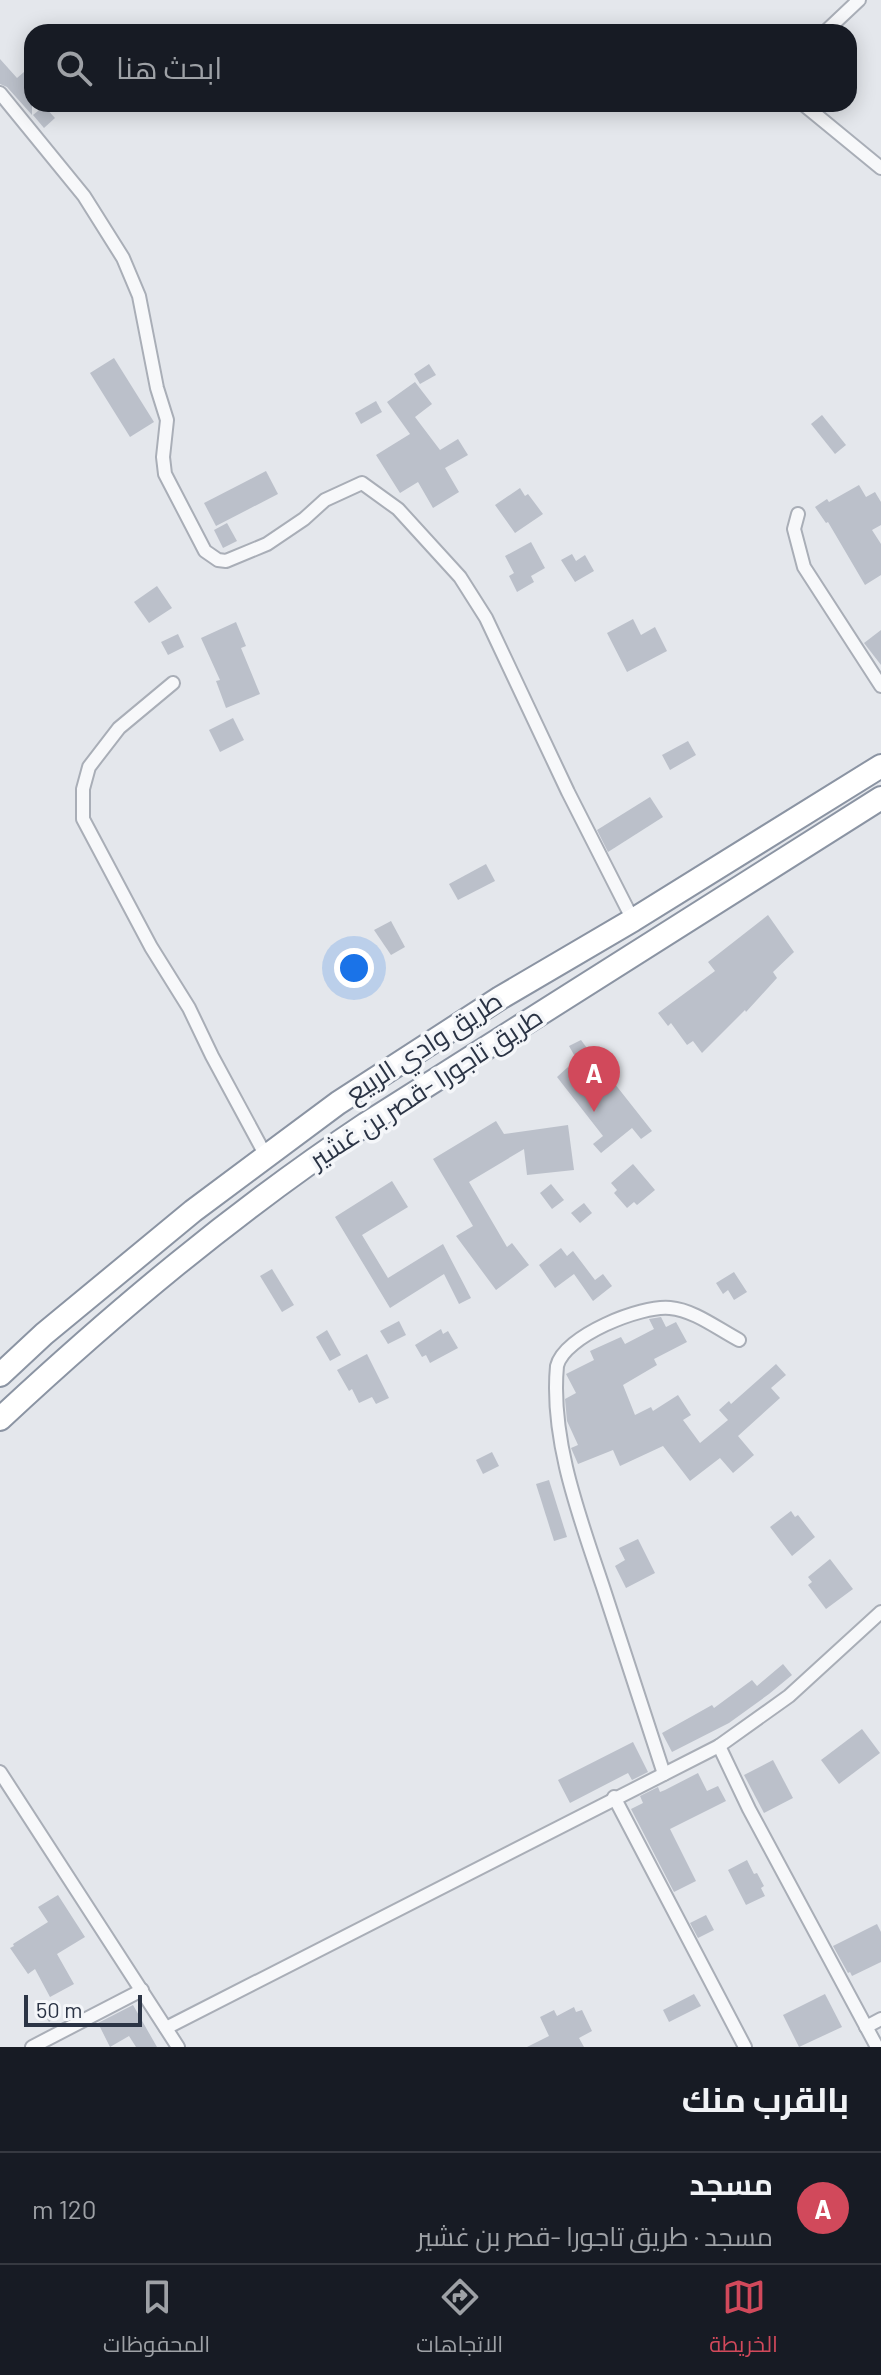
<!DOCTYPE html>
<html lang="ar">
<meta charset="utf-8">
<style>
body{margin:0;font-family:Barlow,Cairo,sans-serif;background:#242831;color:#f1f3f6;direction:rtl}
.scale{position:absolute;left:24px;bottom:20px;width:118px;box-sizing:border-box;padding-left:8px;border:4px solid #2b3445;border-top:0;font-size:22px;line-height:28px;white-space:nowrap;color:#2b3445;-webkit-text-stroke:6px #f4f6f9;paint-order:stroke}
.you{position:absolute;left:354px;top:968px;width:28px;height:28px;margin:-20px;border:6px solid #fff;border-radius:50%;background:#1a73e8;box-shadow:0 0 0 12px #1a73e833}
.badge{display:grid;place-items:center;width:52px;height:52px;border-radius:50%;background:#d1495b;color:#fff;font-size:26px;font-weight:700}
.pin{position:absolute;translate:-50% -66px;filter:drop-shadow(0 2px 4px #0008)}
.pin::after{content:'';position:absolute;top:42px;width:28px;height:24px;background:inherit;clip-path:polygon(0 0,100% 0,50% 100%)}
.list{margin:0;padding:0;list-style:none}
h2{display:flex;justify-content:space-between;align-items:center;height:104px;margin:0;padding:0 32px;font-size:34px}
h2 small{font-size:26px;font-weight:400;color:#9ea1a6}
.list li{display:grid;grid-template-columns:52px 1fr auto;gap:24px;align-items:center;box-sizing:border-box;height:112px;padding:0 32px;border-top:2px solid #363941}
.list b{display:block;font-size:30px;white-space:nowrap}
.list p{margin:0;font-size:26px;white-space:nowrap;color:#9ea1a6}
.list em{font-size:26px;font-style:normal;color:#9ea1a6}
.icon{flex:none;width:44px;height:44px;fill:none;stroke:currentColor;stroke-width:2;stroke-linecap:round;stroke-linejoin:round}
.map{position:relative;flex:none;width:881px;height:2047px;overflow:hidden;direction:ltr}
.search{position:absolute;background:#171b24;box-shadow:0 4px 20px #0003;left:24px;right:24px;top:24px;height:88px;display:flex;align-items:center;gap:20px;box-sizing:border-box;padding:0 28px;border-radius:24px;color:#9ea1a6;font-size:30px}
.sheet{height:216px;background:#171b24}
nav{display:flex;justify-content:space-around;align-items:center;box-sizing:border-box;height:112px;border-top:2px solid #363941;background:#171b24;font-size:22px;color:#9ea1a6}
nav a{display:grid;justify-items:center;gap:4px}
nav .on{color:#d1495b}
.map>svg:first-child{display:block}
.building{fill:#bbc0ca}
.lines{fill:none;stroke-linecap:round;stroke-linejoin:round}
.street-casing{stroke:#a9aeb7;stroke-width:16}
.highway-casing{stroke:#8b94a3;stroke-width:26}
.street{stroke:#f7f8fa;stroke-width:12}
.highway{stroke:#fff;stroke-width:22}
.labels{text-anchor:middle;stroke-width:7;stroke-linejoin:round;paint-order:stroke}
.street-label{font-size:26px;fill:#2b3445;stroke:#f4f6f9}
</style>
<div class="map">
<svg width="881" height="2047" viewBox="0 0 881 2047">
<rect width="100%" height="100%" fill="#e4e7ec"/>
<g class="building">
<polygon points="0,59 17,78 24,72 32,81 32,115 7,87 0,84"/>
<polygon points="44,106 55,118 44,128 33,115"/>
<polygon points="114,358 154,422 130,437 90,373"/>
<polygon points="429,364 436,375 420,384 414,374"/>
<polygon points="415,382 432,404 415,417 440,450 458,439 468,455 445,468 459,492 433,508 418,482 400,493 376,455 410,434 387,402"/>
<polygon points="376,401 382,412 361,424 355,413"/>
<polygon points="822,415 846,445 835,454 811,424"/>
<polygon points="266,471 278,494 216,526 204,503"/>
<polygon points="859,485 866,497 875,492 881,502 881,525 872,530 881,544 881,575 865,585 828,522 826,523 815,507 827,499 829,502"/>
<polygon points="520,488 525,496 528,494 543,514 515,533 495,505"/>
<polygon points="227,523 237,541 223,548 214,530"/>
<polygon points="531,542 545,568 531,576 534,582 517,592 509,576 514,573 505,556"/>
<polygon points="572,554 576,561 585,555 594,571 575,582 561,560"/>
<polygon points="157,586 172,608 149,623 134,602"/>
<polygon points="633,619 641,635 655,627 667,651 627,672 607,633"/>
<polygon points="236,622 246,646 241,648 260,694 226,708 216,681 220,680 201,638"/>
<polygon points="881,630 881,665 864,643"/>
<polygon points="178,634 184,647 168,655 161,642"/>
<polygon points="233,718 244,740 220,752 209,730"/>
<polygon points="688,741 696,755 670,770 662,755"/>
<polygon points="650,797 663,817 608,852 597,830"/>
<polygon points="486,864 495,881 458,900 449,884"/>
<polygon points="768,915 794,952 773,972 777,978 746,1012 745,1010 702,1053 693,1041 687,1045 671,1023 668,1026 658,1013 715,971 708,962"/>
<polygon points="391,921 405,947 391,955 374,930"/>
<polygon points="581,1040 595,1059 582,1069 569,1046"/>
<polygon points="568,1067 590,1095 611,1079 652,1131 641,1139 632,1128 601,1153 593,1144 603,1136 557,1077"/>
<polygon points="496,1121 504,1134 568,1125 574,1170 527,1175 524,1149 469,1182 507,1247 512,1243 529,1265 496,1290 456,1236 473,1226 433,1159"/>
<polygon points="633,1164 655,1190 637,1205 634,1202 627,1208 614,1193 617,1190 611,1183"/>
<polygon points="392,1181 408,1207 362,1235 388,1278 443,1244 471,1298 459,1304 444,1274 390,1308 335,1217"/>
<polygon points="551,1184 564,1200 552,1209 540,1193"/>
<polygon points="584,1203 592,1213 580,1223 571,1213"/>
<polygon points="561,1248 567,1256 573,1251 595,1280 603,1274 612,1286 593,1301 574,1274 555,1288 539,1265"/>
<polygon points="272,1269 294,1305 282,1312 260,1276"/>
<polygon points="734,1272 747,1292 734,1300 728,1290 723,1294 716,1283"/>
<polygon points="661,1317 666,1327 676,1322 687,1342 654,1359 657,1365 623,1385 635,1415 651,1407 653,1411 678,1395 691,1415 683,1420 700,1443 728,1420 719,1410 729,1401 731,1404 776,1364 786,1375 771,1388 780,1398 738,1436 754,1455 733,1473 720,1458 690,1481 663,1446 620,1466 613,1450 578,1464 571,1448 578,1445 567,1421 565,1399 576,1393 566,1374 594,1360 590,1351 621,1337 625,1344 654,1329 649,1319"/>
<polygon points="399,1321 406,1335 388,1344 380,1331"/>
<polygon points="441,1329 443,1334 448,1331 458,1348 430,1363 426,1355 422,1357 415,1345"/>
<polygon points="327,1330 341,1355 330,1361 316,1337"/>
<polygon points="367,1354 389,1398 376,1404 372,1397 359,1403 352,1389 349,1391 337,1370"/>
<polygon points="492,1452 499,1466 483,1474 476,1460"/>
<polygon points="549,1480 567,1537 554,1541 536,1484"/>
<polygon points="791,1511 795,1517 798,1515 815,1537 792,1556 770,1527"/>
<polygon points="638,1539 655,1573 626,1588 615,1566 625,1560 619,1548"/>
<polygon points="830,1559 853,1589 826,1609 808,1585 812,1582 808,1577"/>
<polygon points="783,1664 792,1675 769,1694 729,1723 672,1752 662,1733 712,1705 714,1708 752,1680 757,1686"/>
<polygon points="862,1729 880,1753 839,1784 821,1760"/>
<polygon points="633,1742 648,1772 632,1780 628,1773 570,1803 558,1780"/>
<polygon points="773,1760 793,1798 764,1813 744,1775"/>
<polygon points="698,1773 707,1791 718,1786 726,1801 670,1829 696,1881 674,1892 631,1809 643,1803 640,1796 658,1787 660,1792 665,1790"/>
<polygon points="747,1860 754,1874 757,1873 764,1886 761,1888 765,1896 746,1905 728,1870"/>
<polygon points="58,1895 85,1937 57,1954 74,1984 50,1997 35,1969 28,1974 10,1948 14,1946 13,1944 48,1922 38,1907"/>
<polygon points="706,1915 714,1930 698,1938 690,1923"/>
<polygon points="877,1924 881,1932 881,1962 852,1976 850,1972 848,1973 833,1946"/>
<polygon points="694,1994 701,2006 669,2022 663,2010"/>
<polygon points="825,1994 842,2027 799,2047 783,2015"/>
<polygon points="52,2001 61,2014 49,2022 40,2008"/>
<polygon points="133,2005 157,2047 136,2047 129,2036 110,2047 98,2023"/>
<polygon points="574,2007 576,2012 582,2010 592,2031 579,2038 584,2047 527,2047 549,2036 540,2017 554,2010 557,2016"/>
</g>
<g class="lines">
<defs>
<g id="street">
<polyline points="825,32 859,0"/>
<polyline points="0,93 84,196 123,258 139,296 157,388 167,420 163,457 165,474 205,551 218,560 226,561 267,544 304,519 325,500 362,483 398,509 460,577 486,618 568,792 633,920"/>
<polyline points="803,104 881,168"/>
<polyline points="798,514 794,529 804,567 881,686"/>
<polyline points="173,683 119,728 89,767 83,789 83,819 151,947 189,1008 212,1056 266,1156"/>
<polyline points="719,1746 749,1809 877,2047"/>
<polyline points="0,1772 178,2047"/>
<path d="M664 1774C644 1712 623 1650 603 1587 580 1518 550 1440 557 1366 564 1336 641 1305 670 1308 694 1310 718 1329 739 1340"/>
<polyline points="614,1797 745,2047"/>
<polyline points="866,2027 881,2019"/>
<polyline points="166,2028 719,1746 789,1696 881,1612"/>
<polyline points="32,2047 142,1990"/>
</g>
<g id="highway">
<polyline points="0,1375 44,1334 193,1211 338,1103 500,998 633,920 881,766"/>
<path d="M0 1419C116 1311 234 1212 366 1124L881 798"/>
</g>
</defs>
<use href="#street" class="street-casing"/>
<use href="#highway" class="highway-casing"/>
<use href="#street" class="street"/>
<use href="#highway" class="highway"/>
</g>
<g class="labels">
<g class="street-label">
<text transform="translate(424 1047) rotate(-33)" y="9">طريق وادي الربيع</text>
<text transform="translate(426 1088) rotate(-33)" y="9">طريق تاجورا -قصر بن غشير</text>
</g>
</g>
</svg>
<div class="scale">50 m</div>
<div class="you"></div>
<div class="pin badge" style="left:594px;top:1112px">A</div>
<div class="search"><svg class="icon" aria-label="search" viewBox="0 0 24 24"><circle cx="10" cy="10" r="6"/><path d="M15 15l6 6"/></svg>ابحث هنا</div>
</div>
<section class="sheet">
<h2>بالقرب منك<small></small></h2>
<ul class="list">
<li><span class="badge">A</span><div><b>مسجد</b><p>مسجد · طريق تاجورا -قصر بن غشير</p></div><em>120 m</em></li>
</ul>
</section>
<nav>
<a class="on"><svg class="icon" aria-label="map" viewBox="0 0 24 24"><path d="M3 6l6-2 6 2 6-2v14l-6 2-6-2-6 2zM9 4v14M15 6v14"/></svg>الخريطة</a>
<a><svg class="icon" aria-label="directions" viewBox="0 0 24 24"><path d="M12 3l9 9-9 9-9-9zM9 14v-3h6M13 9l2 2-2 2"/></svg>الاتجاهات</a>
<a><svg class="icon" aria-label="saved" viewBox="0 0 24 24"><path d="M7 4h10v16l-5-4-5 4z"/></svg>المحفوظات</a>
</nav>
